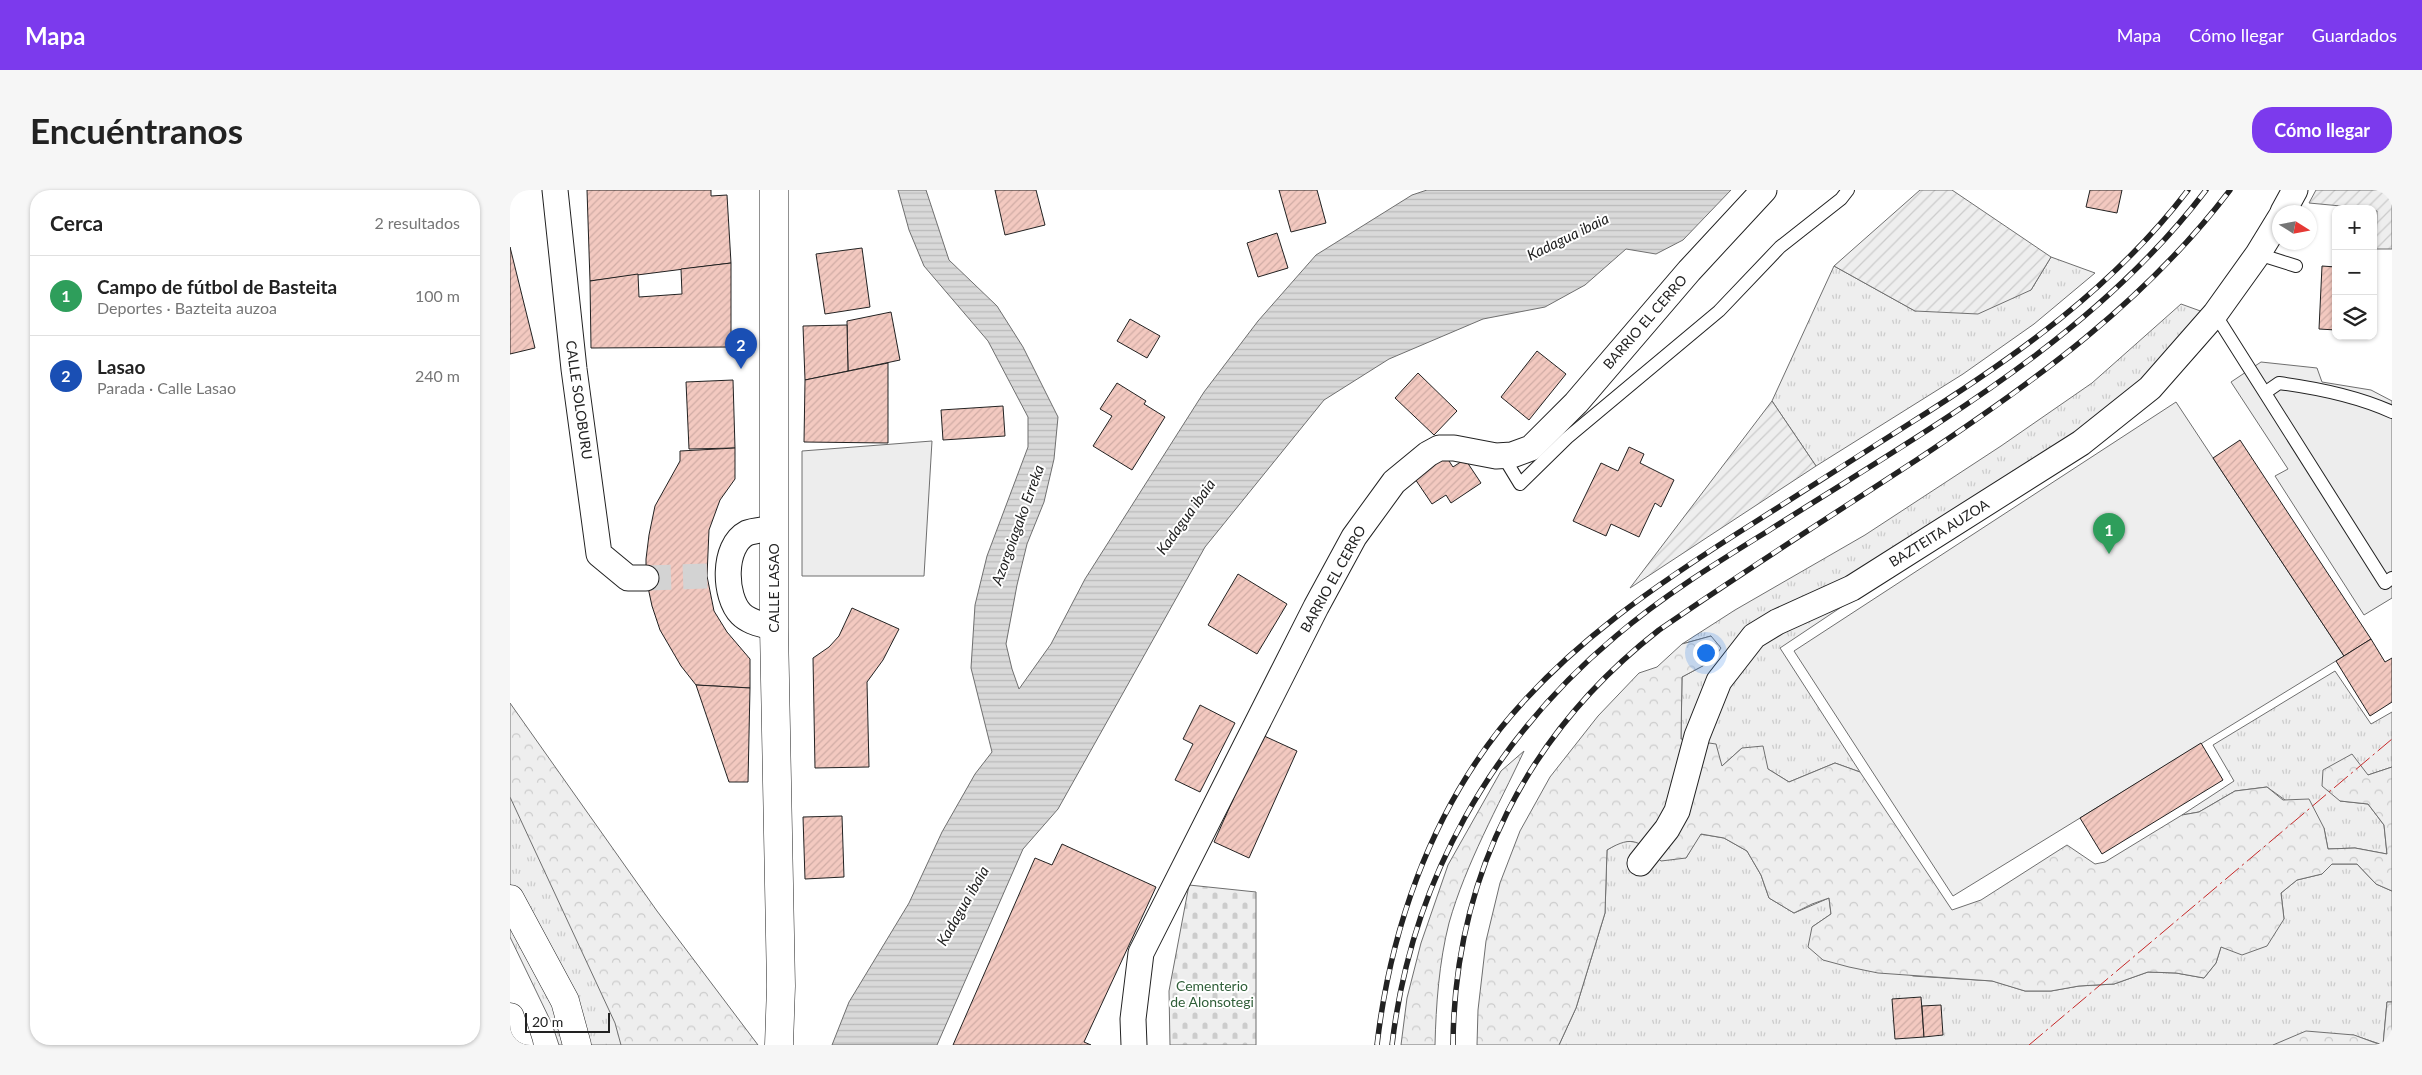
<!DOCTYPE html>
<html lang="es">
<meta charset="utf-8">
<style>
body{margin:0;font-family:Lato,sans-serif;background:#f6f6f6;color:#222}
.controls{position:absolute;right:15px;top:15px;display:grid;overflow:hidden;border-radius:10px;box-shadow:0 1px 4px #0004}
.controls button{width:45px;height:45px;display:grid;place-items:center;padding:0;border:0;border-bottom:1px solid #e0e0e0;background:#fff;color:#222;font:25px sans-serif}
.compass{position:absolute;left:1762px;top:15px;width:45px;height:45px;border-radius:50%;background:#fff;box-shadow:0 1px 4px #0004;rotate:101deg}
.scale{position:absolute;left:15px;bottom:12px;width:85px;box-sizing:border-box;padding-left:5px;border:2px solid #222;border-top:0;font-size:14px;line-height:18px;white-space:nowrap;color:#222;-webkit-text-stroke:4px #fff;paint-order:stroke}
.you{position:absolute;left:1195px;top:462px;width:18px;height:18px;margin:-12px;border:4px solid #fff;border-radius:50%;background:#1a73e8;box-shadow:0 0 0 8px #1a73e833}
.badge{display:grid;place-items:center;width:32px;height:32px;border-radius:50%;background:#7c3aed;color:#fff;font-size:16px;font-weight:700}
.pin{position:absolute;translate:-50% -41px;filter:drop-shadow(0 1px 2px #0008)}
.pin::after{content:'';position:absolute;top:26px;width:18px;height:15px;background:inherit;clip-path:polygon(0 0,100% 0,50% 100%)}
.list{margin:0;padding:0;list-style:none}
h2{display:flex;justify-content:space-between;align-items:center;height:65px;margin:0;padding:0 20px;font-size:21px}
h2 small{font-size:16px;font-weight:400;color:#767676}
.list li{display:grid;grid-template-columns:32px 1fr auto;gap:15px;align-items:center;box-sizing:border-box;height:80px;padding:0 20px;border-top:1px solid #e0e0e0}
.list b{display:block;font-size:19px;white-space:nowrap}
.list p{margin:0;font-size:16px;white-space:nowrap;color:#767676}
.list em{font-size:16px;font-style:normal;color:#767676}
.icon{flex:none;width:28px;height:28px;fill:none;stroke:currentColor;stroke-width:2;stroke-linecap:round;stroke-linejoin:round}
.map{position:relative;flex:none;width:1882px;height:855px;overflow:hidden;border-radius:20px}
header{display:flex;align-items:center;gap:30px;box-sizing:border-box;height:70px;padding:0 25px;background:#7c3aed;color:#fff}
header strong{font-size:24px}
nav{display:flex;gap:28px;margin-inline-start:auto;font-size:18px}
.intro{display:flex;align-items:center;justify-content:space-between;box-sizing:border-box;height:120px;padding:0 30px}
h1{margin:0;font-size:35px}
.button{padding:12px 22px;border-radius:20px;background:#7c3aed;color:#fff;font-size:18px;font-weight:700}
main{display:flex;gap:30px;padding:0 30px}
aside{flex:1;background:#fff;border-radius:20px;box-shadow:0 1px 4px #0004}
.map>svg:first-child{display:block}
.grass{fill:url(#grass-tufts);stroke:#6f6f6f}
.forest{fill:url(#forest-crowns);stroke:#6f6f6f}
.cemetery{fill:url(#cemetery-stones);stroke:#6f6f6f}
.garden{fill:url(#garden-furrows);stroke:#6f6f6f}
.pitch{fill:#eee;stroke:#6f6f6f}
.parking{fill:#ededed;stroke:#6f6f6f}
.water{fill:url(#water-rules);stroke:#6f6f6f}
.building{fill:url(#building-hatch);stroke:#222}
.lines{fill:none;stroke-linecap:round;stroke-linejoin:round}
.street-tunnel{stroke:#d3d3d3;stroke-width:25;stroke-dasharray:25 12;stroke-linecap:butt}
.lane-casing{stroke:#222;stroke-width:14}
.street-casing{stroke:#222;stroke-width:27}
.secondary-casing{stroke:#222;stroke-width:29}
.highway-casing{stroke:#222;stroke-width:29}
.lane{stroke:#fff;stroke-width:12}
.street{stroke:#fff;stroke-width:25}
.secondary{stroke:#fff;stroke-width:28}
.highway{stroke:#fff;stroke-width:28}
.rail-casing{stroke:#222;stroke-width:5.5}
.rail{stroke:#fff;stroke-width:4;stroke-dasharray:11;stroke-linecap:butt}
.power{stroke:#c62828;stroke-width:1;stroke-dasharray:18 4 2.5 4;stroke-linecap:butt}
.labels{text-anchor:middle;stroke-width:4;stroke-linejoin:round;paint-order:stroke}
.street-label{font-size:14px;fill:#222;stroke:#fff}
.park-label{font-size:14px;fill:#2f5e38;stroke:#fff}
.water-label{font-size:15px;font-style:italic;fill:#222;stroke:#fff}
</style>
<header>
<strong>Mapa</strong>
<nav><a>Mapa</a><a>Cómo llegar</a><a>Guardados</a></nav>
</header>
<div class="intro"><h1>Encuéntranos</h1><a class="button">Cómo llegar</a></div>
<main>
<aside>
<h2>Cerca<small>2 resultados</small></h2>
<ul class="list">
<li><span class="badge" style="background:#2e9e5b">1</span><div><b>Campo de fútbol de Basteita</b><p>Deportes · Bazteita auzoa</p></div><em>100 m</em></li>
<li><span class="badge" style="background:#1a4fb4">2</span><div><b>Lasao</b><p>Parada · Calle Lasao</p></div><em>240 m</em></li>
</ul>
</aside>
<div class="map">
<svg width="1882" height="855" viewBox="0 0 1882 855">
<defs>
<pattern id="grass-tufts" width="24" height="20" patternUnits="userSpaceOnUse" patternTransform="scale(1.25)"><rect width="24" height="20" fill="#eee"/><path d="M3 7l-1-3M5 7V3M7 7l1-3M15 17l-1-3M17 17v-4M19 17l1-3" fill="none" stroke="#ccc"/></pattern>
<pattern id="forest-crowns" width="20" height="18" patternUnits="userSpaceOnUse" patternTransform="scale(1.25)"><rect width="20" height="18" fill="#eee"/><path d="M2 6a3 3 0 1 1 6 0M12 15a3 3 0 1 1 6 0" fill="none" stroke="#ccc"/></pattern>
<pattern id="cemetery-stones" width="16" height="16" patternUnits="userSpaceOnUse" patternTransform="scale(1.25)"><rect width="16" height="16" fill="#eee"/><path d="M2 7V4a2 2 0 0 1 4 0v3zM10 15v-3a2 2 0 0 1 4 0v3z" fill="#ccc"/></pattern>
<pattern id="garden-furrows" width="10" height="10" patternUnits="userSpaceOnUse" patternTransform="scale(1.25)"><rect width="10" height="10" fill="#eee"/><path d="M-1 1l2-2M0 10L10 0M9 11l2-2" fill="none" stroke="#ccc"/></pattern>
<pattern id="water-rules" width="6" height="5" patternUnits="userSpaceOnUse" patternTransform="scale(1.25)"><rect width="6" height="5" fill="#d9d9d9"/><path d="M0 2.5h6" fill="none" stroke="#bababa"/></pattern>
<pattern id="building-hatch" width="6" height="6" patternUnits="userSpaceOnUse" patternTransform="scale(1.25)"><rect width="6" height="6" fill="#f3c9c0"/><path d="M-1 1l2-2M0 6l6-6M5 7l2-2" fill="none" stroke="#d0aca5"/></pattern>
</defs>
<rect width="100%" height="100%" fill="#fff"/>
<g class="grass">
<polygon points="1541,67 1585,83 1524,134 1453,184 1306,276 1262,211 1324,76 1405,121 1521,100"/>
<polygon points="1671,114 1696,123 1696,154 1652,203 1270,458 1350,582 1325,573 1279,592 1258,579 1232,558 1212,576 1171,549 1172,487 1202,471 1201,446 1172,454 1225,420 1355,345 1491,256 1582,193"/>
<polygon points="1825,481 1861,534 1882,522 1882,577 1858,585 1830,611 1858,614 1874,635 1877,664 1845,658 1818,659 1814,638 1757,597 1725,601 1689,622 1672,625 1724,591 1703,555"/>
<polygon points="0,593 120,855 49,855 42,834 0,747"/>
<polygon points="1190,644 1214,648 1237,661 1251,685 1259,708 1284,723 1319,708 1321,724 1302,737 1403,786 1483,791 1515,801 1541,801 1569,796 1604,794 1638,782 1666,783 1694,788 1706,773 1711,757 1774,729 1771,703 1787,690 1812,684 1822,674 1847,674 1866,694 1882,701 1882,812 1877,812 1873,855 1843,845 1763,855 1049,855 1066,818 1095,723 1097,660 1112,651 1129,652 1176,668"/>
</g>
<g class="forest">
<path d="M1201 446 1211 458 1202 471 1172 487 1171 549 1206 554 1212 576 1232 558 1253 556 1258 579 1279 592 1325 573 1350 582 1442 720 1471 710 1557 655 1585 674 1595 672 1672 625 1689 622 1725 601 1757 597 1773 610 1799 609 1814 638 1818 659 1845 658 1877 664 1874 635 1858 614 1830 611 1812 596 1813 580 1842 564 1858 585 1882 577V701L1866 694 1847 674H1822L1812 684 1787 690 1771 703 1774 729 1757 756 1732 765 1711 757 1706 773 1694 788 1666 783 1638 782 1604 794 1569 796 1541 801H1515L1482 791 1368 783 1339 777 1313 770 1298 757 1302 737 1321 724 1319 708 1302 714 1284 723 1259 708 1251 685 1237 661 1214 648 1191 644 1176 668 1151 671C1129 652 1124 644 1097 660L1095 723 1066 818 1049 855H967L968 820 976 751 990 693 1010 641 1040 587 1088 526 1129 483 1147 477 1172 454Z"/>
<polygon points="0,513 147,721 248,855 111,855 105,833 0,607"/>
<path d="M1014 561C988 617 956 673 939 733 929 772 926 815 925 855H891L897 808 911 753 938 675 991 581Z"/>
<polygon points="1877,812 1882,812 1882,855 1873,855"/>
<polygon points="1796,841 1844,845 1871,855 1763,855"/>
</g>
<polygon class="cemetery" points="679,695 746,702 746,855 660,855 659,801"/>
<g class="garden">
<polygon points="1410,0 1442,0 1541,67 1521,100 1468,124 1405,121 1324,76"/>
<polygon points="1806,0 1882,0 1882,59 1866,59 1867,21 1863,21 1863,19 1799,13"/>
<polygon points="1262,211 1306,276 1120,398"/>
</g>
<polygon class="pitch" points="1666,212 1834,466 1443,706 1284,461"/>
<g class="parking">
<polygon points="1751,172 1807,178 1812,192 1861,200 1882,211 1882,408 1854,425 1765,286 1778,279 1721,192"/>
<polygon points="422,251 414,386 292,386 292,261"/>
</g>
<polygon class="water" points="388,0 416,0 439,70 487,116 513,157 548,227 544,269 534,312 517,354 507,395 496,454 502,479 509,499 541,454 575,389 694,202 748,131 806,65 902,5 917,0 1221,0 1173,50 1146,64 1116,59 1075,95 1035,117 973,129 879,169 814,210 695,357 548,619 513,659 427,855 322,855 339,812 399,713 432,642 465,584 482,562 461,478 465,415 477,366 518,257 518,227 478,151 414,76 399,40"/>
<g class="building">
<polygon points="77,0 201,0 201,6 217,5 221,73 80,91"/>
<polygon points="485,0 526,0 535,35 495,45"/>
<polygon points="769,0 807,0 816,33 781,42"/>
<polygon points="1580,0 1612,0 1607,23 1576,17"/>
<polygon points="767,43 778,78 748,87 737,53"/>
<polygon points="0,57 25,158 0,164"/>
<polygon points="352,58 360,117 315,124 306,64"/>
<polygon points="221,73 221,157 81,158 80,91 128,84 129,107 172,104 171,79"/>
<polygon points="1812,76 1826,77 1826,140 1809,139"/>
<polygon points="381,122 390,170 338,181 337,131"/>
<polygon points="620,129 650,146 637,168 607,151"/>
<polygon points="337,135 338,181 295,190 293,136"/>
<polygon points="1027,161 1056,184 1019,230 991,207"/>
<polygon points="378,173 378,253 294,252 295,190"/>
<polygon points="908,183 947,221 924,245 885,208"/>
<polygon points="223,190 225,258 179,259 176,192"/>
<polygon points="607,193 636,211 634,214 655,227 622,280 583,256 602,226 590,219"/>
<polygon points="493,216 495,246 433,250 431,220"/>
<polygon points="1730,250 1861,449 1834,466 1703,268"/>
<polygon points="1119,257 1134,264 1130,273 1164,290 1151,317 1145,313 1129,347 1101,334 1096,346 1063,331 1091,273 1108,281"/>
<polygon points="225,258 225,289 210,310 199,340 197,386 204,421 217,442 240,469 240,498 186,495 171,476 150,440 142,416 136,388 136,369 139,345 145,316 170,271 170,261"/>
<polygon points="935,265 943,277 955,269 971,293 941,313 936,305 922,314 903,286"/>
<polygon points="728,384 777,414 747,464 698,435"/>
<polygon points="342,418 389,439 373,470 357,492 359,577 305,578 303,468 319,457 329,446"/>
<polygon points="1861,449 1875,472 1882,468 1882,512 1860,526 1826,471"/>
<polygon points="186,495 240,498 238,592 219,592"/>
<polygon points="690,515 725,533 690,602 665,590 683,554 673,549"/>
<polygon points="752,545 787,561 739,668 704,652"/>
<polygon points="1691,553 1713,590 1592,664 1570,628"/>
<polygon points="332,626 334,687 295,689 293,627"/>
<polygon points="552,654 646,697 574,852 581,855 443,855 525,668 542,675"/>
<polygon points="1411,807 1414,847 1385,849 1382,809"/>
<polygon points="1431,815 1433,845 1414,847 1412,816"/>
</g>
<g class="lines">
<polyline class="street-tunnel" points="136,388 197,386"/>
<defs>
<g id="lane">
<polyline points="1748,64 1786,76"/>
<polyline points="1705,124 1875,393 1882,388"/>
<path d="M1756 202 1769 193C1807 198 1847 206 1882 222"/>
<polyline points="993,266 1010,294 1057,248 1209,121 1270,57 1331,9 1338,0"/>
</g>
<g id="street">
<polyline points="45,0 64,179 89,364 118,388 136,388"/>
<polyline points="1773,22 1785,0"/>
<path d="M263 338C255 340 244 340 237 343 212 356 214 407 231 424 240 433 253 434 264 438"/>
<polyline points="1130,673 1157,639 1167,621 1187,546 1209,491 1244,446 1267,432 1342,398 1571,253 1640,198 1705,124 1748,64 1770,28"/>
<polyline points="624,855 623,829 631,763 806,417 844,347 884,292 918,264 929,258 944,258 986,266 1002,265 1021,258 1066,213 1179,81 1254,0"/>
</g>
<polyline id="secondary" points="264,0 264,438 271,796 269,855"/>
<g id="highway">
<polyline points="0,709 55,811 67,855"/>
<polyline points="0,827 9,855"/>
</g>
</defs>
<use href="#lane" class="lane-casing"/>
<use href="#street" class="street-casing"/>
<use href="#secondary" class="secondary-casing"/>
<use href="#highway" class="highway-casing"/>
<use href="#lane" class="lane"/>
<use href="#street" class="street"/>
<use href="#secondary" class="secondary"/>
<use href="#highway" class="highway"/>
<defs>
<g id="rail">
<path d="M867 855C880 742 919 629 990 539 1059 453 1150 392 1242 334 1295 300 1348 266 1402 232 1504 168 1604 97 1678 0"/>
<path d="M882 855C901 692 981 551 1106 446 1153 406 1206 373 1258 341 1414 241 1582 150 1696 0"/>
<path d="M943 855C944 687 1017 543 1149 440 1234 381 1321 326 1408 269 1524 192 1635 112 1720 0"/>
</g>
</defs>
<use href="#rail" class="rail-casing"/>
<use href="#rail" class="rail"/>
<polyline class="power" points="1519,855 1882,549"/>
</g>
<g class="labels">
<g class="street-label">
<text transform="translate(1135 132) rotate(-49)" y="5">BARRIO EL CERRO</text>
<text transform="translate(69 210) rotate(82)" y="5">CALLE SOLOBURU</text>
<text transform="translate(1429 343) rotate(-32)" y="5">BAZTEITA AUZOA</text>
<text transform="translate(823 389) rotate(-61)" y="5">BARRIO EL CERRO</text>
<text transform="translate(264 398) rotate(-90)" y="5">CALLE LASAO</text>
</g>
<g class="park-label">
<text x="702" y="801">Cementerio<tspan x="702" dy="16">de Alonsotegi</tspan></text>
</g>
<g class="water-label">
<text transform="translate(1058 47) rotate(-26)" y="5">Kadagua ibaia</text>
<text transform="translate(676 327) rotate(-54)" y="5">Kadagua ibaia</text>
<text transform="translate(508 335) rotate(-70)" y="5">Azorgoiagako Erreka</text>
<text transform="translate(453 716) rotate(-60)" y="5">Kadagua ibaia</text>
</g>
</g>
</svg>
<div class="controls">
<button>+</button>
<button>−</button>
<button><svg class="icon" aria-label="layers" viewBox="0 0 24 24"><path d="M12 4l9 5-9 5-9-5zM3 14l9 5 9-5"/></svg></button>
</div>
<svg class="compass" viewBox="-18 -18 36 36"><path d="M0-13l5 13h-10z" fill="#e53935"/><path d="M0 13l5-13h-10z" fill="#767676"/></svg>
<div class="scale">20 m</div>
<div class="you"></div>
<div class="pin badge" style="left:1599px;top:364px;background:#2e9e5b">1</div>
<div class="pin badge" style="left:231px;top:179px;background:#1a4fb4">2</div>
</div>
</main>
